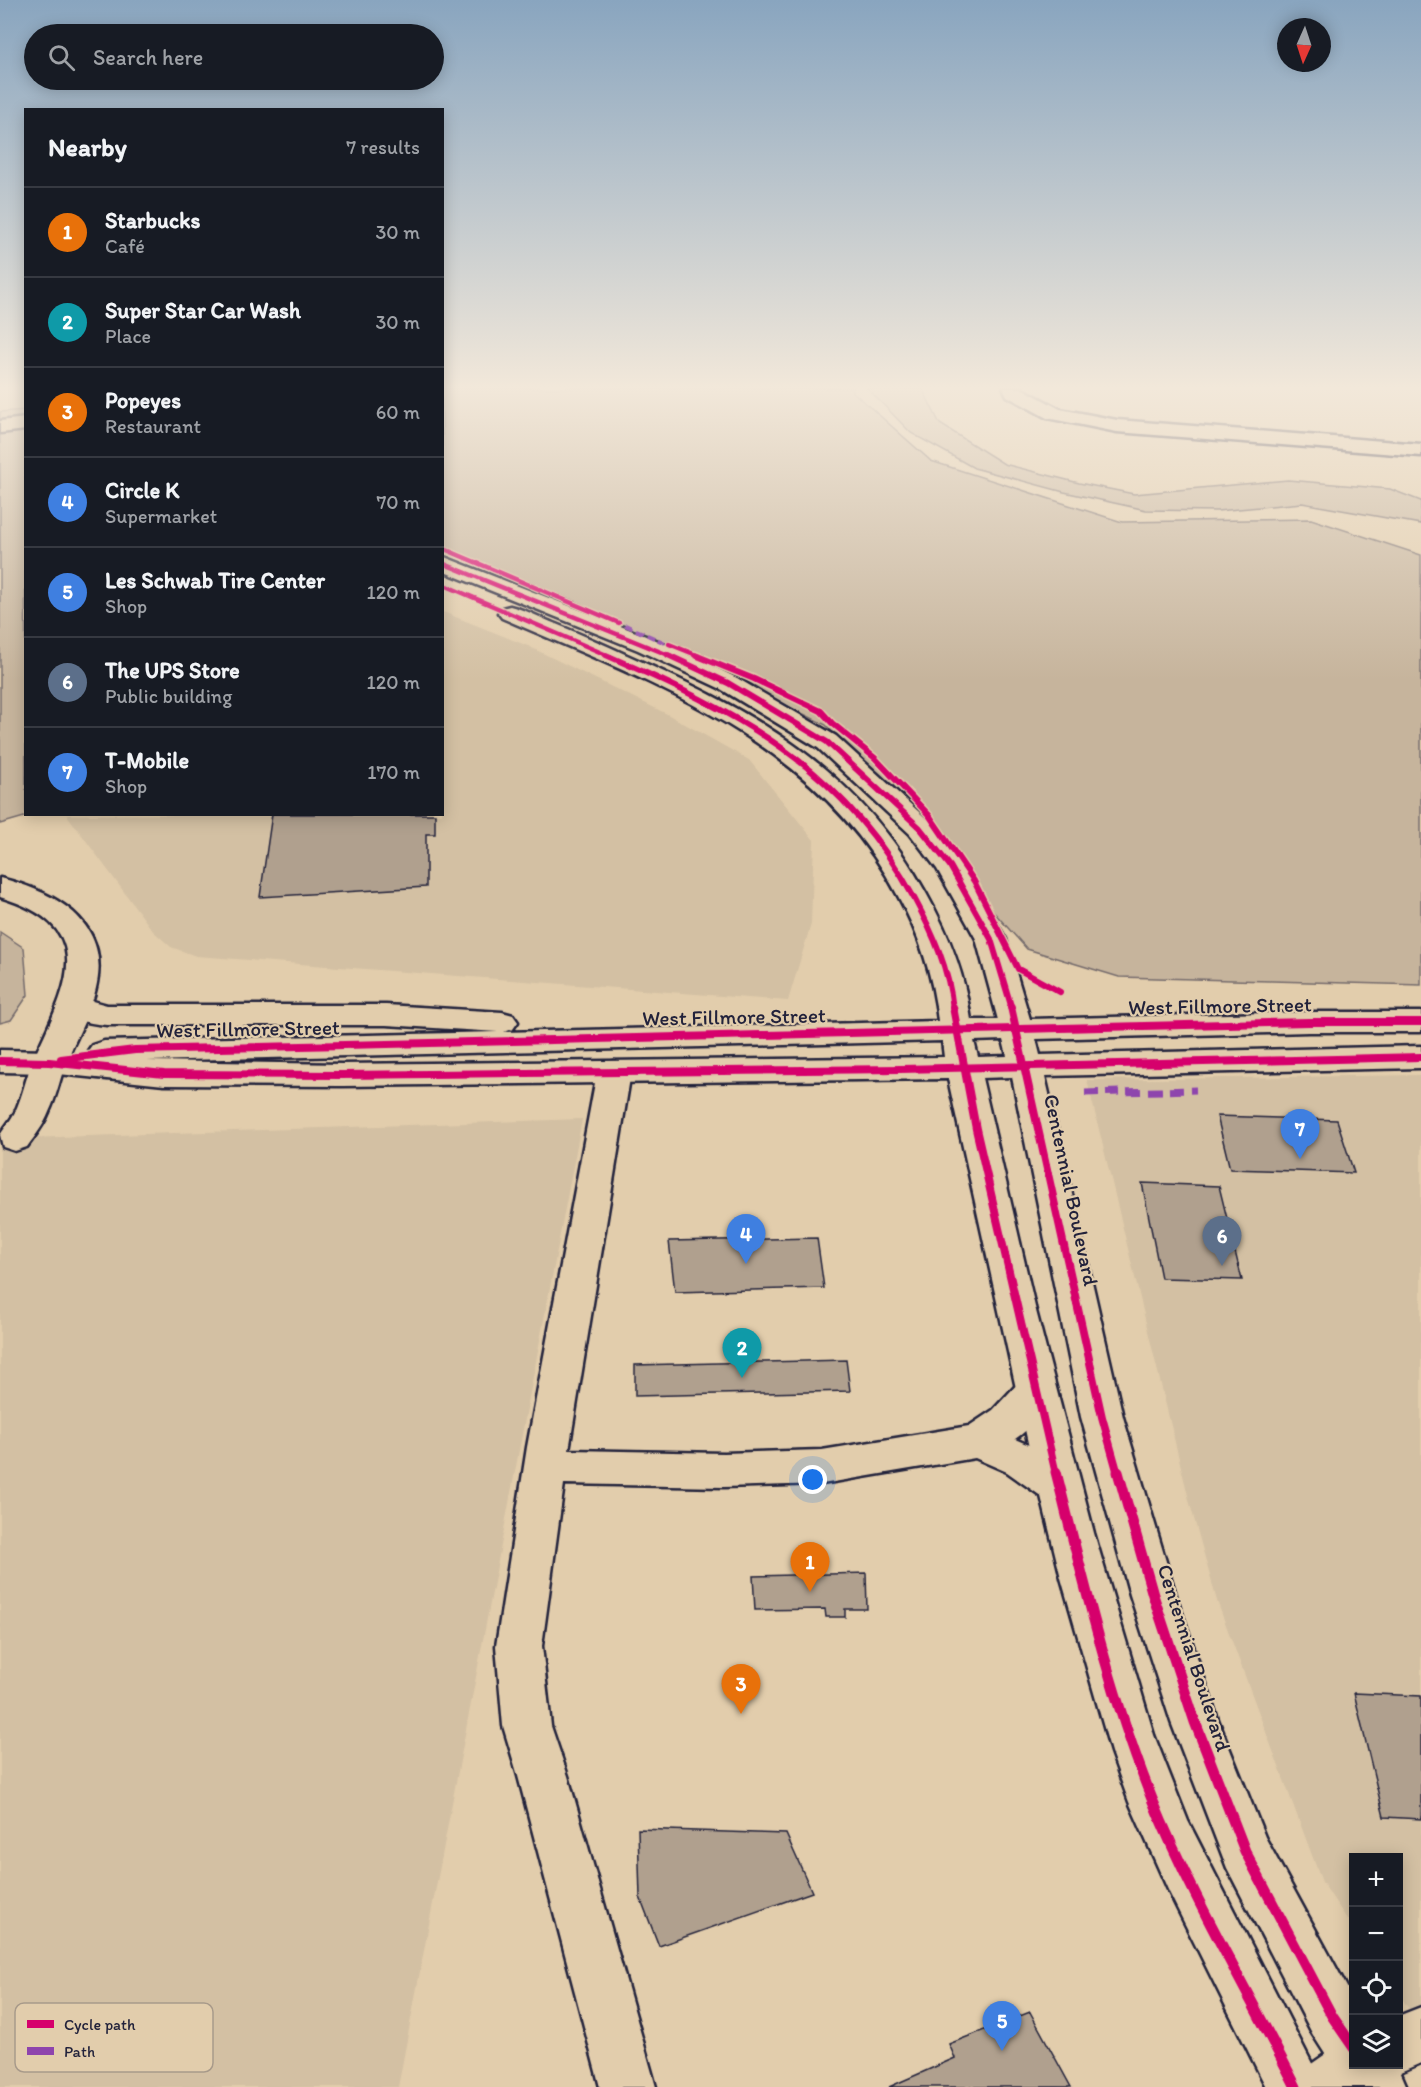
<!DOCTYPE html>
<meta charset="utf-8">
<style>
body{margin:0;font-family:Itim,sans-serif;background:#242831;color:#f1f3f6}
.controls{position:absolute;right:18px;bottom:18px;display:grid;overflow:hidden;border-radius:0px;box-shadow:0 3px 15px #0003}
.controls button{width:54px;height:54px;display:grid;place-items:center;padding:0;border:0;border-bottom:2px solid #363941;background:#171b24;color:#f1f3f6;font:30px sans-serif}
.compass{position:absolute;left:1277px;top:18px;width:54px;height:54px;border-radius:50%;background:#171b24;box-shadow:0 3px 15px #0003;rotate:183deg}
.you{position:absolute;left:813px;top:1480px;width:21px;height:21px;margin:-15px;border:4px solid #fff;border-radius:50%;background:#1a73e8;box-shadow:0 0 0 9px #1a73e833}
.badge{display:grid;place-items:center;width:39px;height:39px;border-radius:50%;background:#d1495b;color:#fff;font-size:20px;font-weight:700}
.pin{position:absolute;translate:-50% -50px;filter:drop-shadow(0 2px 3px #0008)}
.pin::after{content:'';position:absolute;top:32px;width:21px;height:18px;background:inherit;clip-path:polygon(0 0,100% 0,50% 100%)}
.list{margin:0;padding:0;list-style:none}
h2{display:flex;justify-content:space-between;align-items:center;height:78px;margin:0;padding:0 24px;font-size:26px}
h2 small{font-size:20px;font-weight:400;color:#9ea1a6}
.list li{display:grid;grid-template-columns:39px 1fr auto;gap:18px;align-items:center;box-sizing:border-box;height:90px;padding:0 24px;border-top:2px solid #363941}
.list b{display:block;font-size:22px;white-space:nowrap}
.list p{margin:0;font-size:20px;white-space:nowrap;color:#9ea1a6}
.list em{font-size:20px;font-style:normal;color:#9ea1a6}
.icon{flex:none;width:33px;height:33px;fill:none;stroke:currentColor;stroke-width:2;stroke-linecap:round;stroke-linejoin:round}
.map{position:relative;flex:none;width:1421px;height:2087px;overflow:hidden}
.search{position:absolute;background:#171b24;box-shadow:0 3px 15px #0003;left:24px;top:24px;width:420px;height:66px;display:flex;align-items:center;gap:15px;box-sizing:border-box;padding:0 21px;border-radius:33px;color:#9ea1a6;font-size:22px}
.panel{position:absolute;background:#171b24;box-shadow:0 3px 15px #0003;left:24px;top:108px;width:420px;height:708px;border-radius:0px}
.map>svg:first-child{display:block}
.built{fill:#d3c0a3}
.green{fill:#c6b49c;stroke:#746b6c;stroke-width:1.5}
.building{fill:#b0a08e;stroke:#22223b;stroke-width:1.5}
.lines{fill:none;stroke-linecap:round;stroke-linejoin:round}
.minor-casing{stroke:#22223b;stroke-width:5}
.major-casing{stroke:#22223b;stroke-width:5}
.minor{fill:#e2cdac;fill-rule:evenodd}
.major{fill:#e2cdac;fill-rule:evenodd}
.quiet-far1{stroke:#8e44ad;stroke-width:4;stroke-dasharray:8 4;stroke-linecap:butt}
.quiet{stroke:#8e44ad;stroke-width:7;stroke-dasharray:14 7;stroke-linecap:butt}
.cycleway-far3-casing{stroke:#e2cdac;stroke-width:7}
.cycleway-far2-casing{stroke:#e2cdac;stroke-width:9}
.cycleway-far1-casing{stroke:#e2cdac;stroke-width:12}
.cycleway-casing{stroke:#e2cdac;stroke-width:15}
.cycleway-far3{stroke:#d6006c;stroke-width:4.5}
.cycleway-far2{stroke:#d6006c;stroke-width:6}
.cycleway-far1{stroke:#d6006c;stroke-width:8}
.cycleway{stroke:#d6006c;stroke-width:11}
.labels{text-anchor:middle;stroke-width:4.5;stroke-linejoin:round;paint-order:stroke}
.street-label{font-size:21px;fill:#22223b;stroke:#e2cdac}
.key{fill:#e2cdac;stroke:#a89a8a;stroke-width:1.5}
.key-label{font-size:16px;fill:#22223b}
</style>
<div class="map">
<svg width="1421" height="2087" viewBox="0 0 1421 2087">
<rect width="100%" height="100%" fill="#e2cdac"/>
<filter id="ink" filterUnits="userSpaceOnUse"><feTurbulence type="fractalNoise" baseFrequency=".0167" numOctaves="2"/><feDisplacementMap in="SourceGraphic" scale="12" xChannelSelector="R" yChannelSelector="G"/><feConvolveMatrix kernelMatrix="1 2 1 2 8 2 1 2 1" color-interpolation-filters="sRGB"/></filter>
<g filter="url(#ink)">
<g class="built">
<polygon points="443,612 528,646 667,714 749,760 814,840 811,924 788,1001 196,956 171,947 153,931 67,815 442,814"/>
<polygon points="1421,1075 1421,2027 1399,1994 1398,1858 1354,1858 1353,1928 1322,1882 1217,1601 1190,1504 1087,1080"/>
<polygon points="582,1119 398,2087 0,2087 0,1139"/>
</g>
<g class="green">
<polygon points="442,388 853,388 853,392 931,461 1122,522 1311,519 1421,555 1421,985 1119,977 1027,949 826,725 575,601 443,550"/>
<polygon points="867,388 922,388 940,424 1004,464 1079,483 1134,494 1288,480 1390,489 1421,501 1421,524 1302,503 1217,511 1146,510 1064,492 974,468 911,433"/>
<polygon points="25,410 26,814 31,815 0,824 0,412"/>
<polygon points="0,932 24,948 28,995 11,1020 0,1023"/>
</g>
<g class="building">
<polygon points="272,814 435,814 435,834 426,834 426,887 260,897"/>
<polygon points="1217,1116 1337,1120 1354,1173 1230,1169"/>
<polygon points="1142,1183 1219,1186 1242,1280 1161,1278"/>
<polygon points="817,1238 824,1288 675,1292 669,1241"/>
<polygon points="846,1360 850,1391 635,1396 635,1365"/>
<polygon points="866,1573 867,1609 845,1609 845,1617 826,1617 825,1609 755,1610 753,1576"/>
<polygon points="1354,1693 1421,1696 1421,1819 1384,1817"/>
<polygon points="638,1829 786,1834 812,1892 659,1946 640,1897"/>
<polygon points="1030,2012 1071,2087 889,2087 955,2058 949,2044"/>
</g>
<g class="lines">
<defs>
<g id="minor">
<polygon points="1003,388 1021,388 1060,409 1117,420 1421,444 1421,456 1117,432 1047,418 1007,396"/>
<polygon points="26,418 26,430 0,433 0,421"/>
<path d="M0 878C52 891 109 920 97 983 92 1011 77 1035 67 1060 60 1077 57 1096 49 1112 44 1125 35 1136 27 1147L15 1151 3 1147 0 1135C5 1127 11 1120 15 1112 23 1095 26 1077 33 1060 65 989 103 928 0 897Z"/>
<path d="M614 1061 626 1064 631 1072 569 1450 724 1453 822 1450 969 1426 993 1410 1022 1379 1036 1374 1050 1379 1056 1390C1047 1408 1032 1428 1015 1439 1039 1449 1069 1463 1081 1487L1075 1499 1060 1504 1045 1499 1007 1472 975 1458 822 1484 724 1487 564 1484 542 1646 551 1726 568 1776 656 2087H600L518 1776 503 1726 496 1646 527 1447 597 1072 602 1064Z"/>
<polygon points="1421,2007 1421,2063 1398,2073 1386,2068 1380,2084 1375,2087 1299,2087 1307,2067 1340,2044 1354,2039 1354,2064 1398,2064 1398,2016"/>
</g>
<path id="major" d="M442 556 656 640 737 678 836 736 930 822 965 866 1006 939 1030 1019 1309 1012H1421V1032H1309L1036 1039 1040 1055 1421 1046V1068L1045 1076 1123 1417 1176 1595 1219 1722 1265 1837 1354 2000V2064H1397L1407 2087H1346L1338 2069 1334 2068 1313 2035 1227 1868 1171 1722 1130 1595 1081 1417 1012 1077 982 1078 1035 1307 1094 1533 1154 1735 1188 1821 1324 2087H1266L1169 1892 1129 1802 1111 1752 1061 1578 1028 1443 948 1079 342 1086 164 1085 49 1073 0 1072V1050L49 1051 90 1056 87 1052 92 1045 104 1041 498 1032 386 1025H107C90 1023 68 1021 58 1006L63 999 74 996 107 1005H386L502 1012 513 1015 518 1022 513 1029 504 1032 938 1021C933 976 920 936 898 896 816 740 654 684 502 618L498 613 502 608 510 606C526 610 541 618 556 624 580 634 604 644 627 655 753 711 858 768 926 893 949 934 965 974 971 1020H998L976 939 937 869 910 834 818 748 719 688 638 650 442 571ZM1003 1040 1007 1056 978 1057 974 1041ZM942 1041 944 1057 342 1064 147 1061Z"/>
</defs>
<use href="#minor" class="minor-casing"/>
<use href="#major" class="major-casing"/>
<use href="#minor" class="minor"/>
<use href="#major" class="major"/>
<polyline class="quiet-far1" points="614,620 674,647"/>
<polyline class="quiet" points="1085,1093 1196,1090"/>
<defs>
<g id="cycleway-far3">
<polyline points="442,548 619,623"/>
<polyline points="442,563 671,656"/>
<polyline points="442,584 609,656"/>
<polyline points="669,644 699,656"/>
</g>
<g id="cycleway-far2">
<path d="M606 655C738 713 842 765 914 898 933 933 949 969 953 1009"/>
<polyline points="668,655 728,683 827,742 920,828 950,866 991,939 1012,1009"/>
<polyline points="695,655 754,679 821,711 832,723 875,758 929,815 974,881 1018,969 1060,992"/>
</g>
<g id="cycleway-far1">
<polyline points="953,1007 976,1129 1056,1474"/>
<polyline points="1011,1007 1102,1417 1118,1474"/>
<polyline points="61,1059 135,1050 1309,1022 1421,1022"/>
<polyline points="0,1061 49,1062 164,1074 342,1075 901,1069 1421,1057"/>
</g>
<g id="cycleway">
<path d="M1056 1472C1084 1582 1110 1694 1152 1799 1192 1898 1248 1991 1296 2087"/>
<polyline points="1118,1472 1153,1595 1195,1722 1245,1851 1332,2016 1354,2048"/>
</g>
</defs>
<use href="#cycleway-far3" class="cycleway-far3-casing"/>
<use href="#cycleway-far2" class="cycleway-far2-casing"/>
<use href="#cycleway-far1" class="cycleway-far1-casing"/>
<use href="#cycleway" class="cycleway-casing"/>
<use href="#cycleway-far3" class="cycleway-far3"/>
<use href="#cycleway-far2" class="cycleway-far2"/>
<use href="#cycleway-far1" class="cycleway-far1"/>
<use href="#cycleway" class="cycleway"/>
</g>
</g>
<linearGradient id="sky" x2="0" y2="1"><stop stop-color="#89a5bf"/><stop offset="0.57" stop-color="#f2e8da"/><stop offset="1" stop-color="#f2e8da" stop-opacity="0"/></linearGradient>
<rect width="1421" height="680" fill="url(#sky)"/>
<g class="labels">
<g class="street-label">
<text transform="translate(1220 1006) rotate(-1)" y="7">West Fillmore Street</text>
<text transform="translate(734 1017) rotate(-1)" y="7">West Fillmore Street</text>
<text transform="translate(248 1029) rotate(-1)" y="7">West Fillmore Street</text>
<text transform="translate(1071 1190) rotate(78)" y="7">Centennial Boulevard</text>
<text transform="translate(1194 1658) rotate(72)" y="7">Centennial Boulevard</text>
</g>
</g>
<rect x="15" y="2003" width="198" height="69" rx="9" class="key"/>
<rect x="27" y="2020" width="27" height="8" fill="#d6006c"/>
<rect x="27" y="2047" width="27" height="8" fill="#8e44ad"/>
<g class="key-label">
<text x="64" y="2030">Cycle path</text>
<text x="64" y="2057">Path</text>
</g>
</svg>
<div class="controls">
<button>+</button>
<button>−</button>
<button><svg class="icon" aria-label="locate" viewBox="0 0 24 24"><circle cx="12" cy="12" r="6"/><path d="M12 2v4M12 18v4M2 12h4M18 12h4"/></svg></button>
<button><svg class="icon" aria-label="layers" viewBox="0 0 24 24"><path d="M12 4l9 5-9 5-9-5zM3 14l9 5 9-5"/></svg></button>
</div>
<svg class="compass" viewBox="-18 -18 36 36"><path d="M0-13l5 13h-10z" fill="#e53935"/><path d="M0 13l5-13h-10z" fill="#9ea1a6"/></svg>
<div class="you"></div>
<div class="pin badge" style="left:810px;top:1592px;background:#e8710a">1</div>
<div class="pin badge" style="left:742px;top:1378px;background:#0f9aa8">2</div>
<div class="pin badge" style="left:741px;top:1714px;background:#e8710a">3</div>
<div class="pin badge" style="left:746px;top:1264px;background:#3f7fe0">4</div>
<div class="pin badge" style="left:1002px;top:2051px;background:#3f7fe0">5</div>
<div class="pin badge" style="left:1222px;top:1266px;background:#5c6f8a">6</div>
<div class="pin badge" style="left:1300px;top:1159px;background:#3f7fe0">7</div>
<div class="search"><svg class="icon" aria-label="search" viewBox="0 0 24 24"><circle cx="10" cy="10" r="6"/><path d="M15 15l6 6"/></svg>Search here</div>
<section class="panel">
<h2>Nearby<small>7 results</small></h2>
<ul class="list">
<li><span class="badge" style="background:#e8710a">1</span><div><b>Starbucks</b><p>Café</p></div><em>30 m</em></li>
<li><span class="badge" style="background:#0f9aa8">2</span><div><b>Super Star Car Wash</b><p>Place</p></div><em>30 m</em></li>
<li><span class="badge" style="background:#e8710a">3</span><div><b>Popeyes</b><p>Restaurant</p></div><em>60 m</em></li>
<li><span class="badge" style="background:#3f7fe0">4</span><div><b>Circle K</b><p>Supermarket</p></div><em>70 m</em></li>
<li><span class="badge" style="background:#3f7fe0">5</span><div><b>Les Schwab Tire Center</b><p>Shop</p></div><em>120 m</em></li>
<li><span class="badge" style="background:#5c6f8a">6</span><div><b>The UPS Store</b><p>Public building</p></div><em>120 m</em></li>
<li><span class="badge" style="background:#3f7fe0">7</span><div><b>T-Mobile</b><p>Shop</p></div><em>170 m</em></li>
</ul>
</section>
</div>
